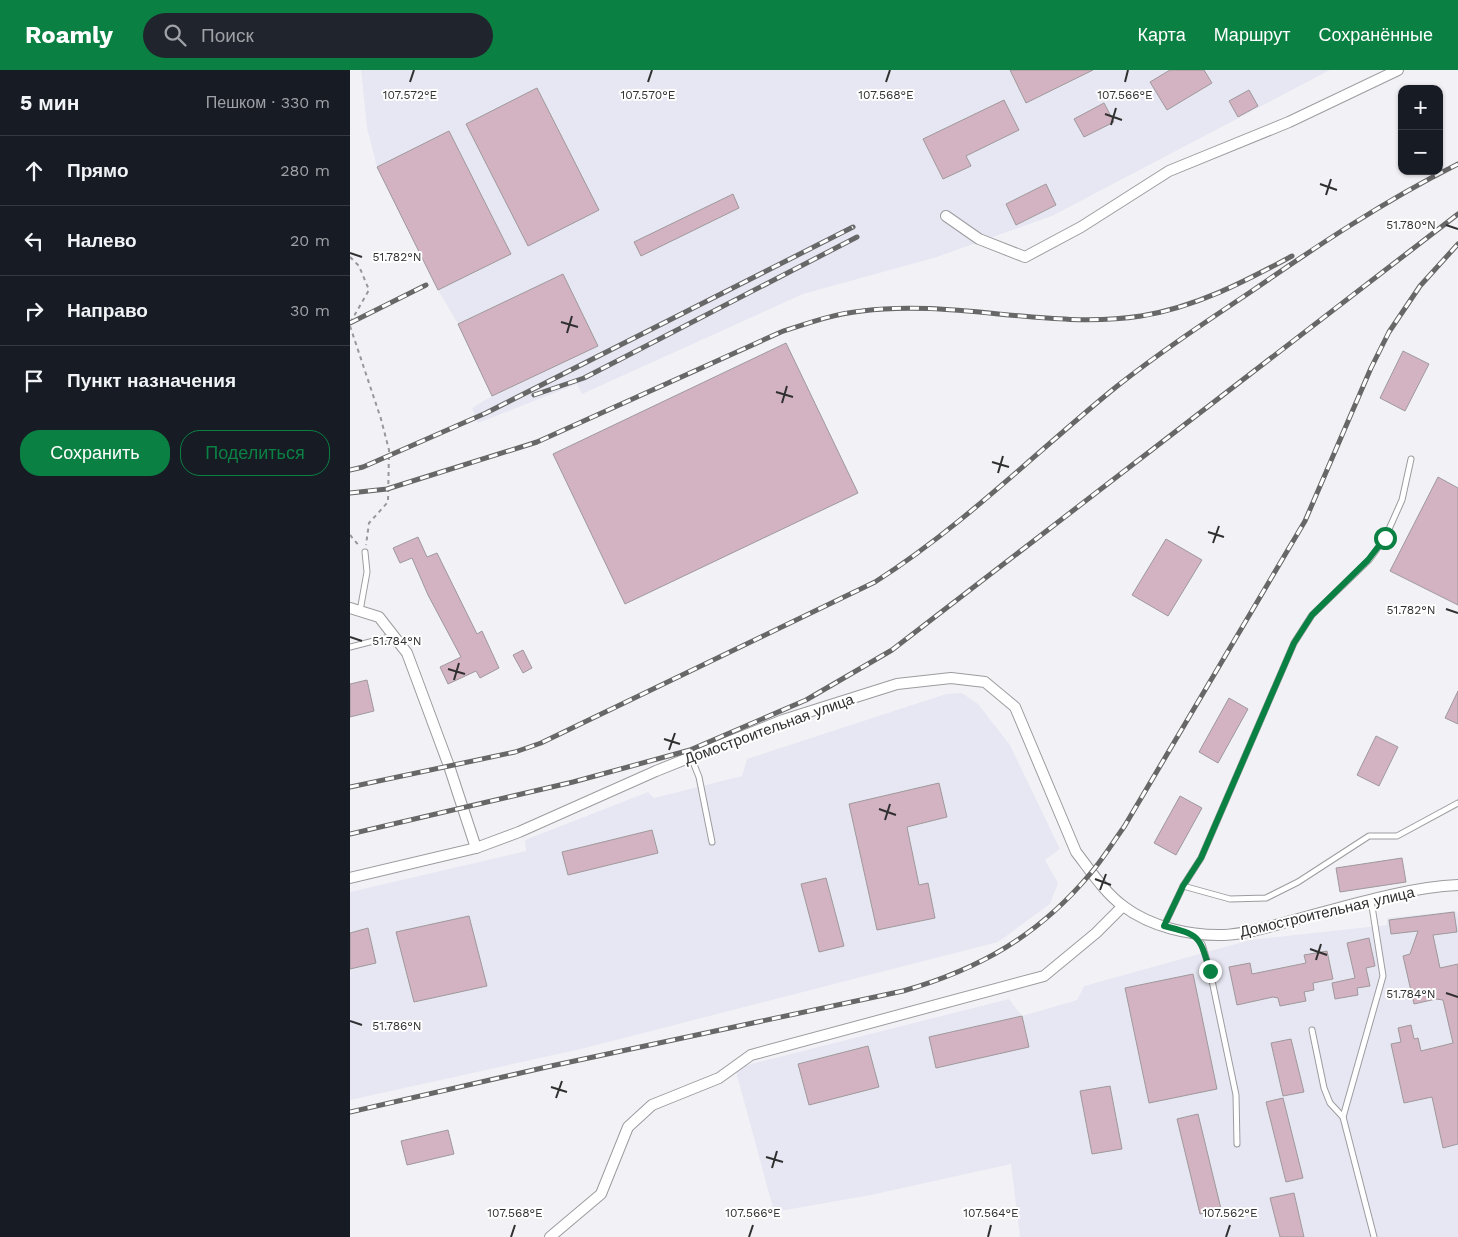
<!DOCTYPE html>
<html lang="ru">
<meta charset="utf-8">
<style>
body{margin:0;font-family:"Work Sans",sans-serif;background:#20242c;color:#f1f3f6}
.controls{position:absolute;right:15px;top:15px;display:grid;overflow:hidden;border-radius:10px;box-shadow:0 1px 4px #0004}
.controls button{width:45px;height:45px;display:grid;place-items:center;padding:0;border:0;border-bottom:1px solid #363941;background:#171b24;color:#f1f3f6;font:25px sans-serif}
.stop{position:absolute;width:15px;height:15px;margin:-11px;border:4px solid #0b8043;border-radius:50%;background:#fff}
.stop.end{background:#0b8043;border-color:#fff;box-shadow:0 1px 5px #0008}
.list{margin:0;padding:0;list-style:none}
h2{display:flex;justify-content:space-between;align-items:center;height:65px;margin:0;padding:0 20px;font-size:21px}
h2 small{font-size:16px;font-weight:400;color:#9ea1a6}
.list li{display:grid;grid-template-columns:32px 1fr auto;gap:15px;align-items:center;box-sizing:border-box;height:70px;padding:0 20px;border-top:1px solid #363941}
.list b{display:block;font-size:19px;white-space:nowrap}
.list em{font-size:16px;font-style:normal;color:#9ea1a6}
.actions{display:flex;gap:10px;padding:15px 20px}
.actions a{flex:1;padding:11px 0;border:1px solid #0b8043;border-radius:20px;text-align:center;font-size:18px;color:#0b8043}
.actions .main{background:#0b8043;color:#fff}
.icon{flex:none;width:28px;height:28px;fill:none;stroke:currentColor;stroke-width:2;stroke-linecap:round;stroke-linejoin:round}
.map{position:relative;flex:none;width:1108px;height:1167px;overflow:hidden}
header{display:flex;align-items:center;gap:30px;box-sizing:border-box;height:70px;padding:0 25px;background:#0b8043;color:#fff}
header strong{font-size:24px}
nav{display:flex;gap:28px;margin-inline-start:auto;font-size:18px}
.search{width:350px;height:45px;background:#20242c;display:flex;align-items:center;gap:12px;box-sizing:border-box;padding:0 18px;border-radius:28px;color:#9ea1a6;font-size:19px}
main{display:flex}
aside{flex:1;background:#171b24}
.map>svg:first-child{display:block}
.built{fill:#e7e7f3}
.building{fill:#d3b2c1;stroke:#9e999b}
.lines{fill:none;stroke-linecap:round;stroke-linejoin:round}
.service-casing{stroke:#9c9ca0;stroke-width:7}
.minor-casing{stroke:#9c9ca0;stroke-width:12}
.path{stroke:#98989a;stroke-width:2;stroke-dasharray:4 4;stroke-linecap:butt}
.service{stroke:#fff;stroke-width:5}
.minor{stroke:#fff;stroke-width:10}
.rail-casing{stroke:#676768;stroke-width:5}
.rail{stroke:#fff;stroke-width:3;stroke-dasharray:9;stroke-linecap:butt}
.route{stroke:#0b8043;stroke-width:6}
.ticks{fill:none;stroke:#303031;stroke-width:2}
.labels{text-anchor:middle;stroke-width:4;stroke-linejoin:round;paint-order:stroke}
.street-label{font-size:15px;fill:#303031;stroke:#fff}
.ticks-label{font-size:12px;text-anchor:middle;fill:#303031;stroke:#fff;stroke-width:4;stroke-linejoin:round;paint-order:stroke}
</style>
<header>
<strong>Roamly</strong>
<div class="search"><svg class="icon" aria-label="search" viewBox="0 0 24 24"><circle cx="10" cy="10" r="6"/><path d="M15 15l6 6"/></svg>Поиск</div>
<nav><a>Карта</a><a>Маршрут</a><a>Сохранённые</a></nav>
</header>
<main>
<aside>
<h2>5 мин<small>Пешком · 330 m</small></h2>
<ul class="list">
<li><svg class="icon" aria-label="ahead" viewBox="0 0 24 24"><path d="M12 20V5M6 11l6-6 6 6"/></svg><div><b>Прямо</b></div><em>280 m</em></li>
<li><svg class="icon" aria-label="left" viewBox="0 0 24 24"><path d="M17 20v-9H6M10 6l-5 5 5 5"/></svg><div><b>Налево</b></div><em>20 m</em></li>
<li><svg class="icon" aria-label="right" viewBox="0 0 24 24"><path d="M7 20v-9h11M14 6l5 5-5 5"/></svg><div><b>Направо</b></div><em>30 m</em></li>
<li><svg class="icon" aria-label="arrive" viewBox="0 0 24 24"><path d="M6 21V4h12l-3 4 3 4H6"/></svg><div><b>Пункт назначения</b></div></li>
</ul>
<div class="actions"><a class="main">Сохранить</a><a>Поделиться</a></div>
</aside>
<div class="map">
<svg width="1108" height="1167" viewBox="0 0 1108 1167">
<rect width="100%" height="100%" fill="#f2f2f6"/>
<g class="built">
<polygon points="11,0 980,0 702,146 587,187 453,224 232,324 227,314 128,353 122,338 142,326 108,254 88,220 27,97 17,58"/>
<polygon points="612,623 628,634 660,675 710,779 695,790 708,813 700,834 648,872 231,979 0,1030 0,822 176,781 175,770 298,722 304,728 392,706 397,689 596,624"/>
<polygon points="1106,841 1108,847 1108,1167 670,1167 661,1094 521,1125 424,1142 385,998 659,929 672,946 727,930 734,916 900,870 1037,855 1037,848"/>
</g>
<g class="building">
<polygon points="660,0 743,0 676,33"/>
<polygon points="820,0 854,0 862,13 817,40 800,12"/>
<polygon points="187,18 249,140 178,176 116,54"/>
<polygon points="899,20 908,36 888,47 879,31"/>
<polygon points="654,30 669,60 616,86 621,96 593,109 573,69"/>
<polygon points="754,33 764,52 734,67 724,49"/>
<polygon points="99,61 161,184 88,220 27,97"/>
<polygon points="696,114 706,135 666,155 656,134"/>
<polygon points="383,124 389,138 291,186 284,172"/>
<polygon points="213,204 248,276 142,326 108,254"/>
<polygon points="436,273 508,423 275,534 203,384"/>
<polygon points="1053,281 1079,294 1055,341 1030,328"/>
<polygon points="1088,407 1108,418 1108,535 1040,501"/>
<polygon points="68,467 77,487 87,483 127,564 132,561 149,598 130,608 126,601 98,614 90,597 111,587 78,525 62,488 50,493 43,478"/>
<polygon points="816,469 852,490 818,546 782,525"/>
<polygon points="173,580 182,598 173,603 163,585"/>
<polygon points="17,610 24,641 0,647 0,614"/>
<polygon points="1108,621 1108,654 1095,648"/>
<polygon points="879,628 898,639 868,693 849,682"/>
<polygon points="1026,666 1048,677 1029,716 1007,705"/>
<polygon points="589,713 597,747 557,757 569,815 578,813 585,848 527,860 499,734"/>
<polygon points="830,726 852,738 826,785 804,773"/>
<polygon points="302,760 308,783 218,805 212,782"/>
<polygon points="1052,788 1056,812 990,822 986,798"/>
<polygon points="476,808 494,876 469,882 451,814"/>
<polygon points="1104,842 1107,862 1083,865 1090,898 1108,894 1108,1074 1093,1078 1082,1027 1054,1033 1041,974 1051,972 1048,958 1061,955 1064,969 1068,968 1071,981 1103,973 1093,930 1086,929 1064,934 1053,886 1060,884 1068,861 1041,864 1039,850"/>
<polygon points="119,846 137,916 64,932 46,862"/>
<polygon points="18,858 26,893 0,899 0,863"/>
<polygon points="1019,868 1025,896 1016,898 1020,916 1007,918 1008,925 985,929 982,913 1005,908 997,873"/>
<polygon points="977,881 983,909 963,913 964,920 954,922 956,931 930,936 928,928 923,927 887,935 879,897 900,893 902,904 956,893 954,885"/>
<polygon points="843,904 867,1019 799,1033 775,918"/>
<polygon points="672,946 679,977 586,998 579,967"/>
<polygon points="941,969 954,1022 933,1026 921,973"/>
<polygon points="518,976 529,1017 459,1035 448,994"/>
<polygon points="760,1016 772,1079 742,1084 730,1021"/>
<polygon points="933,1028 953,1108 936,1112 916,1032"/>
<polygon points="848,1044 871,1139 850,1144 827,1049"/>
<polygon points="98,1060 104,1084 57,1095 51,1071"/>
<polygon points="944,1123 954,1167 930,1167 920,1128"/>
</g>
<g class="lines">
<defs>
<g id="service">
<polyline points="10,541 17,502 15,482"/>
<polyline points="0,577 43,566"/>
<polyline points="341,687 349,707 362,772"/>
<polyline points="833,816 880,829 916,828 948,812 1019,766 1047,766 1108,733"/>
<polyline points="1021,830 1033,906 993,1047 1024,1167"/>
<polyline points="814,856 833,816 851,788 944,573 962,545 1019,490 1035,468 1052,430 1061,389"/>
<polyline points="843,864 852,874 860,901 886,1025 887,1074"/>
<polyline points="962,960 974,1018 980,1033 993,1047"/>
</g>
<g id="minor">
<polyline points="596,146 629,169 675,187 731,157 819,101 939,52 1048,0"/>
<path d="M0 538 29 547 57 583 99 696 126 778 169 762 306 701 433 650 547 614 601 608 635 612 665 637 726 782C740 800 755 823 773 836 801 857 840 866 874 865 899 864 924 855 948 849 997 836 1058 817 1108 815"/>
<polyline points="0,808 126,778"/>
<polyline points="200,1167 251,1124 278,1057 302,1035 369,1008 401,985 694,906 746,863 773,836"/>
</g>
</defs>
<use href="#service" class="service-casing"/>
<use href="#minor" class="minor-casing"/>
<g class="path">
<polyline points="0,187 9,196 19,220 0,253"/>
<polyline points="0,256 31,349 39,380 38,432 19,453 16,475"/>
<polyline points="0,465 10,477"/>
</g>
<use href="#service" class="service"/>
<use href="#minor" class="minor"/>
<defs>
<g id="rail">
<polyline points="0,253 76,215"/>
<polyline points="184,325 234,308 507,167"/>
<polyline points="0,400 13,397 136,343 503,157"/>
<path d="M0 423 37 419 187 372 431 262C458 253 483 244 512 241 603 229 700 260 791 246 846 237 894 212 942 186"/>
<path d="M0 717 165 682 191 673 525 512C613 456 686 382 766 317 809 283 854 253 899 223 967 176 1034 131 1108 94"/>
<polyline points="0,764 223,712 340,680 456,630 542,580 1108,144"/>
<path d="M0 1042 201 996 553 921C630 899 689 865 740 804 753 789 763 772 774 757L955 451 1021 298 1039 262 1070 216 1108 174"/>
</g>
</defs>
<use href="#rail" class="rail-casing"/>
<use href="#rail" class="rail"/>
</g>
<g class="lines">
<path class="route" d="M860 901C849 865 850 865 814 856L833 816 851 788 944 573 962 545 1018 490 1035 468"/>
</g>
<path class="ticks" d="M60 12 64 0M298 12 302 0M536 12 540 0M775 12 778 0M755 44 772 50M761 55 766 38M970 114 987 120M976 125 981 109M1096 155 1108 159M0 183 12 187M211 252 228 257M217 263 222 246M426 322 443 327M432 333 437 316M642 392 659 397M648 403 653 386M858 462 874 467M863 473 869 456M1096 539 1108 543M0 567 12 571M98 599 115 604M104 610 109 593M314 669 330 674M319 680 325 663M529 739 546 745M535 750 540 734M745 809 761 815M750 820 756 804M960 879 977 885M966 890 971 874M1096 923 1108 927M0 951 12 955M201 1017 217 1022M206 1028 212 1011M416 1087 433 1092M422 1098 427 1081M161 1167 165 1155M399 1167 403 1155M638 1167 641 1155M876 1167 880 1155"/>
<g class="labels">
<g class="street-label">
<text transform="translate(419 659) rotate(-20)" y="5">Домостроительная улица</text>
<text transform="translate(977 842) rotate(-13)" y="5">Домостроительная улица</text>
</g>
</g>
<g class="ticks-label">
<text x="60" y="29">107.572°E</text>
<text x="298" y="29">107.570°E</text>
<text x="536" y="29">107.568°E</text>
<text x="775" y="29">107.566°E</text>
<text x="1061" y="159">51.780°N</text>
<text x="47" y="191">51.782°N</text>
<text x="1061" y="544">51.782°N</text>
<text x="47" y="575">51.784°N</text>
<text x="1061" y="928">51.784°N</text>
<text x="47" y="960">51.786°N</text>
<text x="165" y="1147">107.568°E</text>
<text x="403" y="1147">107.566°E</text>
<text x="641" y="1147">107.564°E</text>
<text x="880" y="1147">107.562°E</text>
</g>
</svg>
<div class="controls">
<button>+</button>
<button>−</button>
</div>
<div class="stop" style="left:1035px;top:468px"></div>
<div class="stop end" style="left:860px;top:901px"></div>
</div>
</main>
